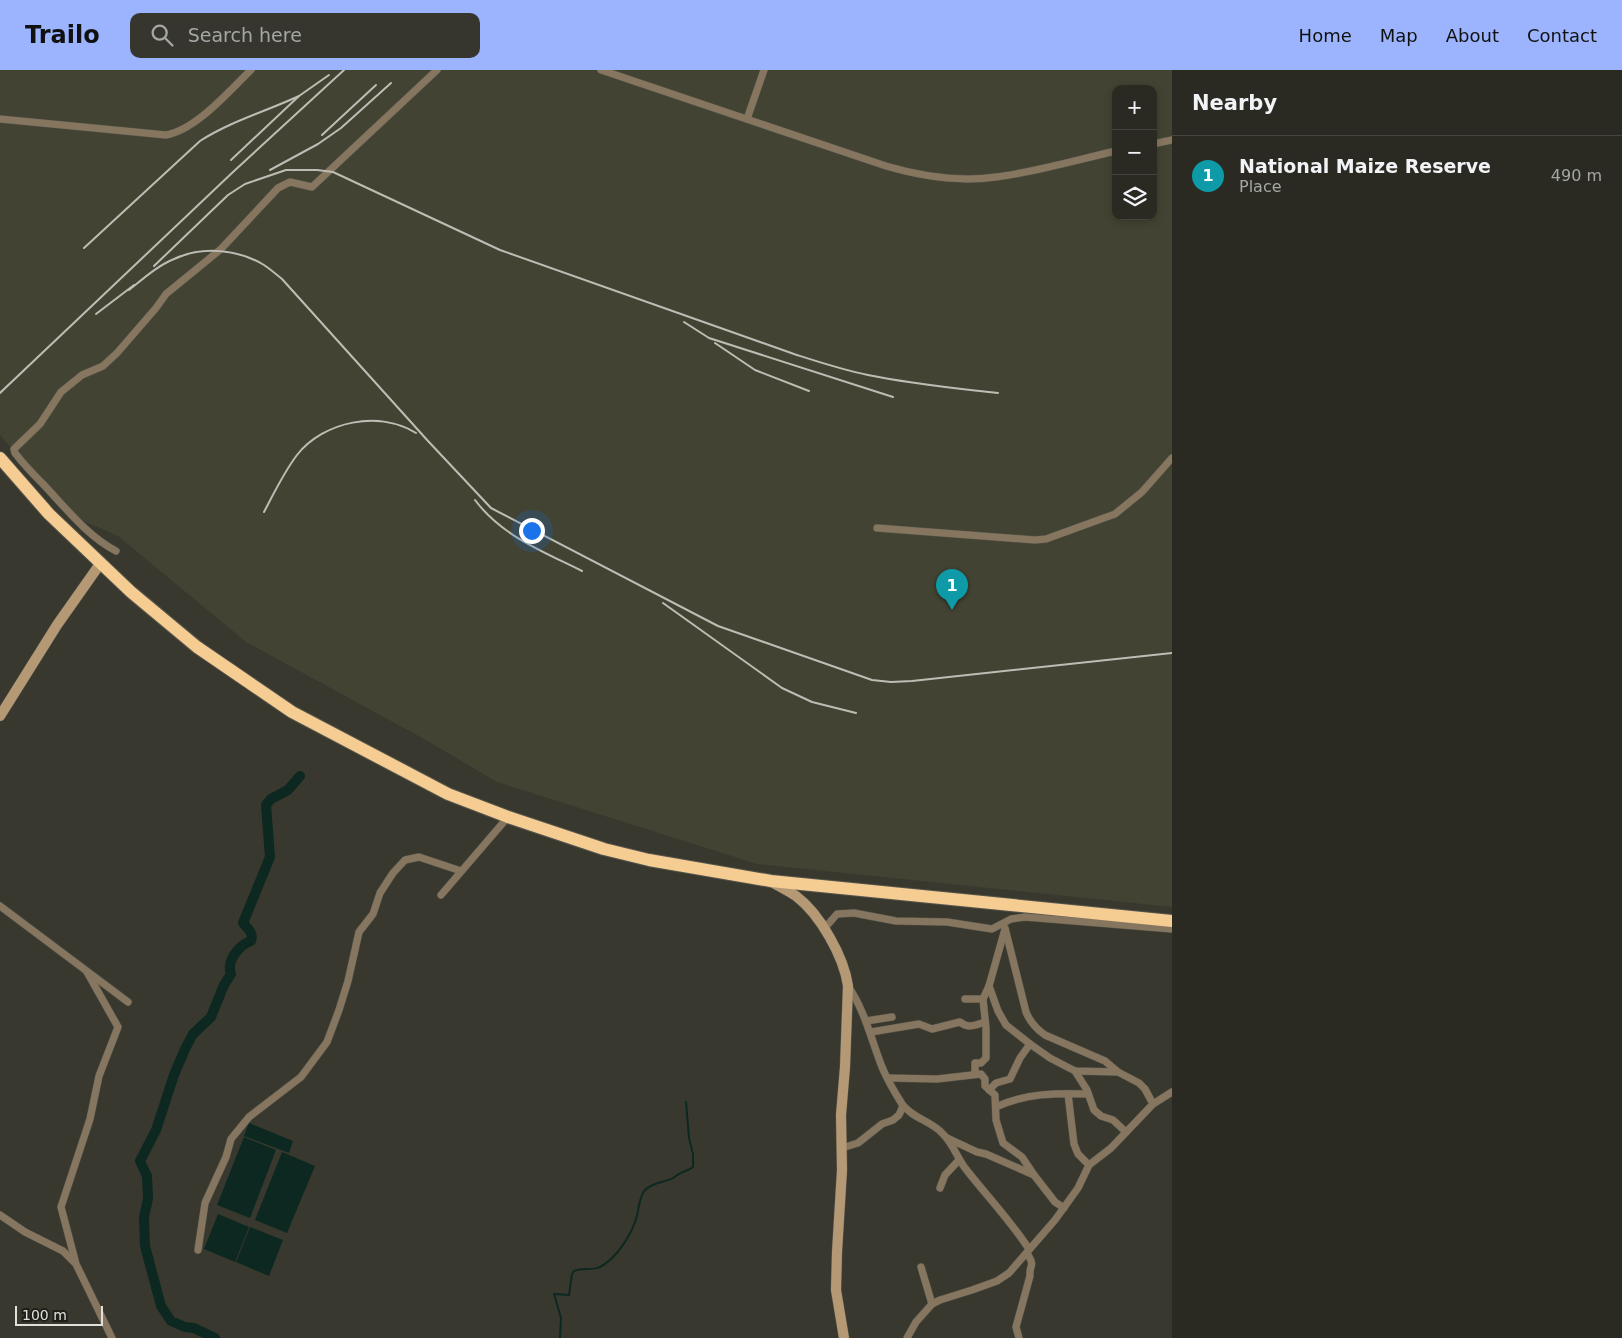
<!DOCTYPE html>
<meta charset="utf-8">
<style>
body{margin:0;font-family:"DejaVu Sans",sans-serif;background:#36362f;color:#f1f3f6}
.controls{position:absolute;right:15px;top:15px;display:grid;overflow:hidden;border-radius:10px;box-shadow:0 2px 8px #0003}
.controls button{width:45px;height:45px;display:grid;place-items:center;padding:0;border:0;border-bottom:1px solid #464640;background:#2a2a22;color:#f1f3f6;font:25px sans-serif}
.scale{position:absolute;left:15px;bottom:12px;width:88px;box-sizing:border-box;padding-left:5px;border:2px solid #e1e1da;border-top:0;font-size:14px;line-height:18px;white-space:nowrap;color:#e1e1da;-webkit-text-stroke:4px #1f1f1a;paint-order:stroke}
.you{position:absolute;left:531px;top:460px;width:18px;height:18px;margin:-12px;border:4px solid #fff;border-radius:50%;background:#1a73e8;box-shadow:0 0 0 8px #1a73e833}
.badge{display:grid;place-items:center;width:32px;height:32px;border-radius:50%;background:#9bb4fd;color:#fff;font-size:16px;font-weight:700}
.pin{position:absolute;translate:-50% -41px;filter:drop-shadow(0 1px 2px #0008)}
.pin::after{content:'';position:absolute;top:26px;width:18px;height:15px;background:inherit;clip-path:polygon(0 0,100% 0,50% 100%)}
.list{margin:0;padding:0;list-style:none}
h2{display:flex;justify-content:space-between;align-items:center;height:65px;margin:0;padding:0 20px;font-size:21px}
h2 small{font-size:16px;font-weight:400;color:#a5a7a5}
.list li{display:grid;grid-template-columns:32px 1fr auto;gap:15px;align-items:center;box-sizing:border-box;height:80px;padding:0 20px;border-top:1px solid #464640}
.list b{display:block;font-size:19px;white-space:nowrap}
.list p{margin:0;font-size:16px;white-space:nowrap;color:#a5a7a5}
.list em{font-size:16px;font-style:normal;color:#a5a7a5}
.icon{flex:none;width:28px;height:28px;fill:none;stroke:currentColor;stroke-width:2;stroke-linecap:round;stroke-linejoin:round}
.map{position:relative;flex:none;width:1172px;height:1268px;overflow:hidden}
header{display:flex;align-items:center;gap:30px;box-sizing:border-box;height:70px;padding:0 25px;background:#9bb4fd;color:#111}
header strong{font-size:24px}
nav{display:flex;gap:28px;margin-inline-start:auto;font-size:18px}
.search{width:350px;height:45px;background:#36362f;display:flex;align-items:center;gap:12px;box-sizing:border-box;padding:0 18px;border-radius:10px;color:#a5a7a5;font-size:19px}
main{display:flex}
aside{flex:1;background:#2a2a22}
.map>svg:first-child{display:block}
.built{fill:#424332;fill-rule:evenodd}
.water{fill:#0d2820}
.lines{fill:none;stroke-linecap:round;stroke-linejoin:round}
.stream{stroke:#0d2820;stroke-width:2}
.river{stroke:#0d2820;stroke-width:10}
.street-casing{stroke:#56564d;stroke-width:8}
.secondary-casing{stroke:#56564d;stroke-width:11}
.highway-casing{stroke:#56564d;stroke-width:14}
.street{stroke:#87765f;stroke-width:7}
.secondary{stroke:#b49974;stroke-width:10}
.highway{stroke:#f5cc92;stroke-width:12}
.rail{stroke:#bdbdb5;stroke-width:2}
</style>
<header>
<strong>Trailo</strong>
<div class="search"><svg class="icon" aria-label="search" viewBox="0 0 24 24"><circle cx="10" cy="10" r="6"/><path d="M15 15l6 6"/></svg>Search here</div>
<nav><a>Home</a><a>Map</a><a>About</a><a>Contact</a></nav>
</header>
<main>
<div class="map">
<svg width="1172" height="1268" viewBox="0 0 1172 1268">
<rect width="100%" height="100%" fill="#38382e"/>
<path class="built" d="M0 0H1172V837L757 794 497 712 424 669 246 572 118 466 68 444 0 365ZM1116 19H1153V146H1116Z"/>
<g class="water">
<polygon points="249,1053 293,1071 289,1083 244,1066"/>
<polygon points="244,1067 276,1080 250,1148 217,1135"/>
<polygon points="282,1082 315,1096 287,1163 255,1150"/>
<polygon points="218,1144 249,1157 235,1192 204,1179"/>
<polygon points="250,1157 283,1170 269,1206 236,1192"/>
</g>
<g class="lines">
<path class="stream" d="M560 1268 561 1248 554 1224 569 1225 572 1204 574 1201C582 1197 593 1201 600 1197 617 1188 632 1164 637 1146 639 1138 639 1127 645 1120 653 1112 664 1113 673 1108 675 1107 677 1105 679 1104 684 1101 688 1101 693 1097V1084L689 1068 686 1032"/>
<path class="river" d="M215 1268 194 1258 185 1257 171 1251 161 1236 145 1176 144 1147 148 1129 147 1106 140 1091 156 1060 174 1005 185 979 193 964 211 947 224 915 231 904C226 891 239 875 251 871 254 863 248 859 243 853L270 787 266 735 271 729 288 720 300 706"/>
<defs>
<g id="street">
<path d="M601 0 886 96C920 106 960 112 996 107 1036 102 1076 90 1116 81"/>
<path d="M0 49 166 65C196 60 229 21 251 0"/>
<polyline points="747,49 764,0"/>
<polyline points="1153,74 1172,70"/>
<polyline points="877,458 1035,470 1046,469 1115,444 1142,422 1172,388"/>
<path d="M116 481C87 466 65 437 43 414 32 403 24 395 15 383L14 379 40 354 61 322 82 305 103 296 117 283 156 238 166 224 221 179 278 118 290 112 312 117 437 0"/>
<polyline points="441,825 508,747"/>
<polyline points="0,836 128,932"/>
<path d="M1005 858 1026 942C1030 952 1035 958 1045 965L1105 991 1118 1002"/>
<polyline points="824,859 837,844 854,843 896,851 947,852 992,859 1011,849 1025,847 1172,859"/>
<polyline points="87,902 118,957 99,1006 90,1049 61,1137 76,1194 112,1268"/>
<path d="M848 916C865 941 871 969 882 997 887 1009 895 1023 902 1034 912 1048 931 1051 942 1063 952 1072 957 1087 965 1098 986 1125 1010 1150 1029 1179"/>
<polyline points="989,916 998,941 1006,955 1030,974 1050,988 1075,1001 1118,1002 1139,1013 1145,1019 1153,1034"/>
<polyline points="965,929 983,929"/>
<polyline points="866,951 892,947"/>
<path d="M871 962 919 954 932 959 960 952C968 959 976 955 985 952"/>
<polyline points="1075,1001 1087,1020 1094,1040 1101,1046 1113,1050 1126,1062"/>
<polyline points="975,1004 975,993 981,993 986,988 986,958 983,929 989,916 1005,859"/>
<polyline points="888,1008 937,1009 981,1004 985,1009 985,1016 995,1025 996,1050 1003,1073 1022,1087 1034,1105"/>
<polyline points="989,1020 996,1013 1010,1009 1020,988 1030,974"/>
<polyline points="1068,1024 1074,1074 1078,1084 1089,1095"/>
<path d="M996 1037C1025 1023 1057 1023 1088 1024"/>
<polyline points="947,1068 977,1082 986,1084 1034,1105 1055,1132 1064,1138"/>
<polyline points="842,1078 858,1073 882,1054 893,1050 899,1045 903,1036"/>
<polyline points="940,1118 945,1105 959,1090"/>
<polyline points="0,1145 25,1162 63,1181 74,1192"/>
<polyline points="198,1180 205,1133 226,1087 231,1069 249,1047 301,1007 327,972 339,940 348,911 359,862 373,844 380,823 393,803 405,790 419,787 461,801"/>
<polyline points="921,1197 932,1234"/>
<polyline points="907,1268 916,1252 932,1234 940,1230 972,1220 997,1211 1009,1203 1055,1150 1078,1118 1089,1095 1111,1078 1153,1034 1172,1022"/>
<path d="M1019 1268 1016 1257 1030 1206C1029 1193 1036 1198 1027 1183"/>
</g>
<g id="secondary">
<polyline points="0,646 57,555 100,494"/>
<path d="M772 812C780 817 789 821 796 826 820 844 844 887 848 916L845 997 841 1045 842 1100 837 1182 836 1220 844 1268"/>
</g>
<polyline id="highway" points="0,388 49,444 131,522 197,577 292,642 448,724 508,747 604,779 649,790 771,811 1172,851"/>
</defs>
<use href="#street" class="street-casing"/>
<use href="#secondary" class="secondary-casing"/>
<use href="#highway" class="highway-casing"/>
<use href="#street" class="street"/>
<use href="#secondary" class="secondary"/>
<use href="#highway" class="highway"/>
<g class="rail">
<polyline points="322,65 376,15"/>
<polyline points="231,90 299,26 329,5"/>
<polyline points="270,100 318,74 341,58 391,13"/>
<path d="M84 178 200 71C231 51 267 41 299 26"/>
<path d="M154 196 228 125 245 114 286 100H317L333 102 500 180 794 284C819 292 843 300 868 305 911 314 955 318 998 323"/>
<path d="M129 220C143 209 157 196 174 189 202 176 238 179 264 195 270 199 276 204 282 209L428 371 491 438 718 556 872 610 891 612 912 611 1172 583"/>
<polyline points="96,244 134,215"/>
<polyline points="684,252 709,268 893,327"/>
<polyline points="715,273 755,300 809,321"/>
<polyline points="0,323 233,102 344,0"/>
<path d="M475 430C502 466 542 481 582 501"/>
<path d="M264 442C274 423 284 402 297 385 324 351 379 340 416 363"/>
<polyline points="663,533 782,618 812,632 856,643"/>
</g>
</g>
</svg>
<div class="controls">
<button>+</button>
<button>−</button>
<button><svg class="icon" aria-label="layers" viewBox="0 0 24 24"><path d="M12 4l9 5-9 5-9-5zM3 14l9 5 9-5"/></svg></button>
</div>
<div class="scale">100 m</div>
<div class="you"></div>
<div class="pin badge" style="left:952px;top:540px;background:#0f9aa8">1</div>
</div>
<aside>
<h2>Nearby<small></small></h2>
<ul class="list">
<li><span class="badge" style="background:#0f9aa8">1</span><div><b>National Maize Reserve</b><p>Place</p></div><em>490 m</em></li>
</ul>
</aside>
</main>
